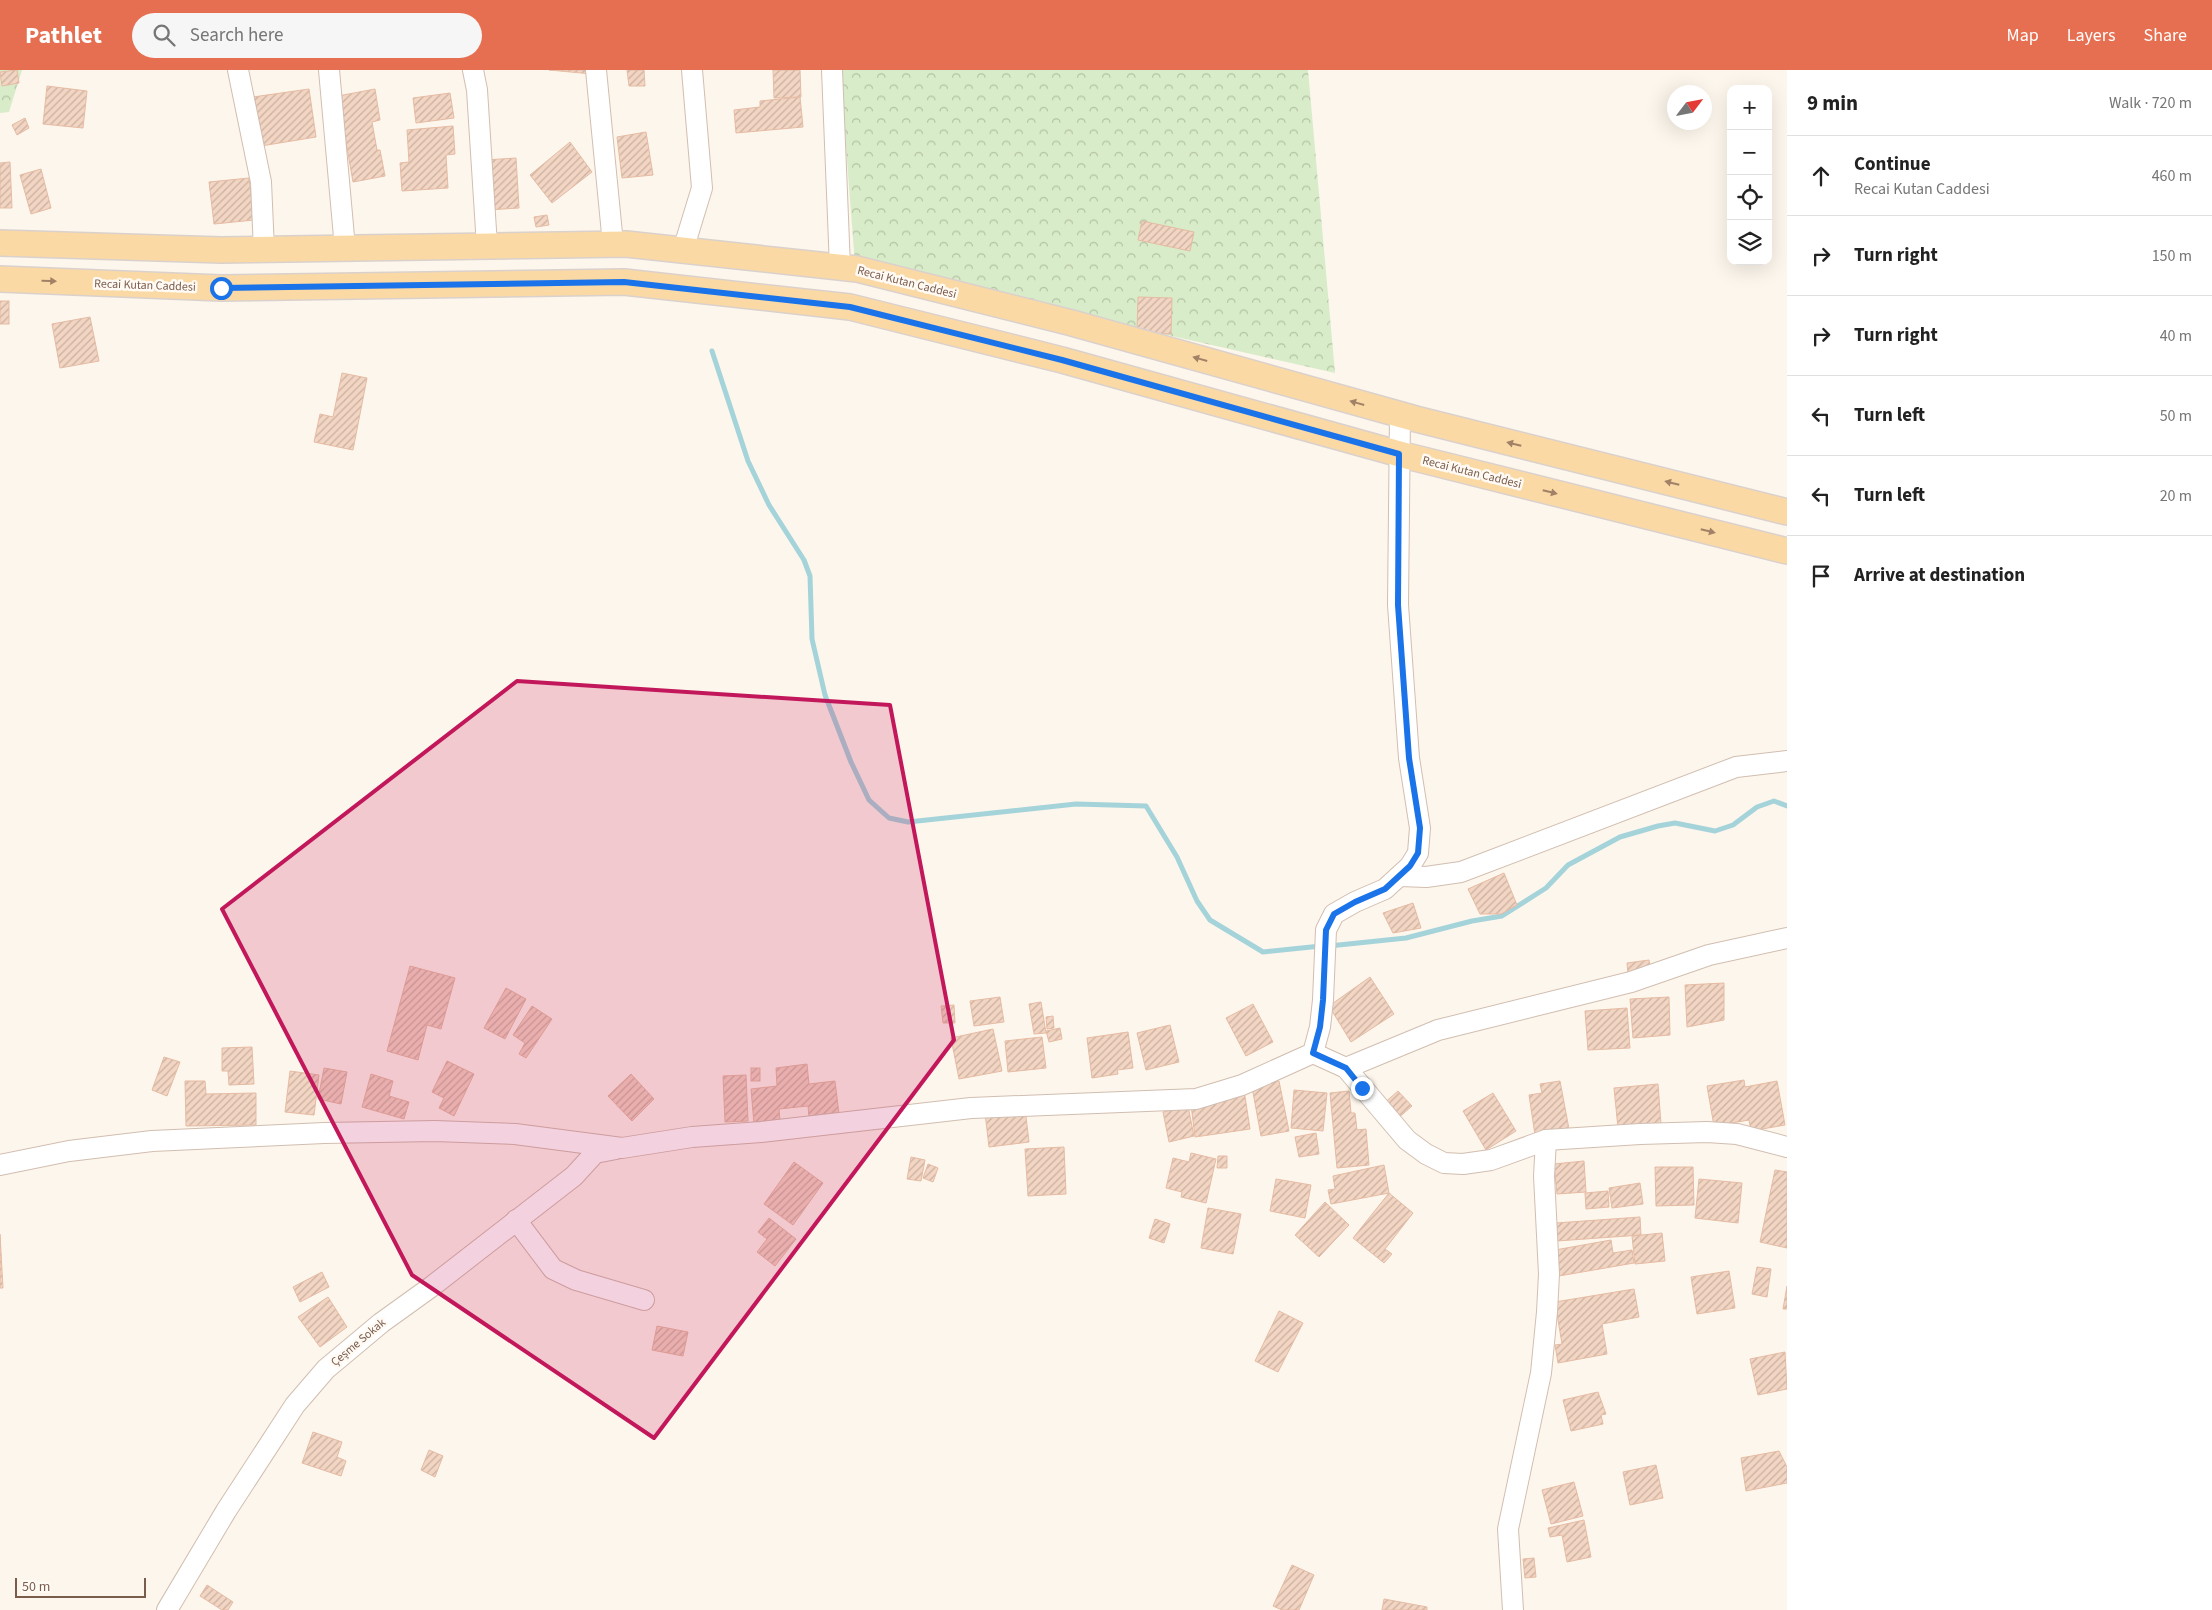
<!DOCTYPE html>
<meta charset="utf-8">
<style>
body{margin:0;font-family:"Source Sans 3",sans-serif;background:#f6f6f6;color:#222}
.controls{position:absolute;right:15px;top:15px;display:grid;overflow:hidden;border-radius:10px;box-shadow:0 5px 20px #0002}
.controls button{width:45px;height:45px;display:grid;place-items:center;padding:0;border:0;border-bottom:1px solid #e0e0e0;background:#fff;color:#222;font:25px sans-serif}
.compass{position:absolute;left:1667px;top:15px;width:45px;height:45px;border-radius:50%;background:#fff;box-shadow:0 5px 20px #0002;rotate:58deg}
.scale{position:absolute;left:15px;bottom:12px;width:131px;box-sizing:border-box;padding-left:5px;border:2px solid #7a5c4d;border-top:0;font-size:14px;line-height:18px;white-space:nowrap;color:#7a5c4d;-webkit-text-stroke:4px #fffaf3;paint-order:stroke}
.stop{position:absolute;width:15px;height:15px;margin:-11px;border:4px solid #1a73e8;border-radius:50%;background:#fff}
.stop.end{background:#1a73e8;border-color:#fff;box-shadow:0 1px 5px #0008}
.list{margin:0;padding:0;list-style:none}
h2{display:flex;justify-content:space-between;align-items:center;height:65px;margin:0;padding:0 20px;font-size:21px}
h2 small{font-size:16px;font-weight:400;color:#767676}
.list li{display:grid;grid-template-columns:32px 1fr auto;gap:15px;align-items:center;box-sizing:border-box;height:80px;padding:0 20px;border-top:1px solid #e0e0e0}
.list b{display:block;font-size:19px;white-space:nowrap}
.list p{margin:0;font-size:16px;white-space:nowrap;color:#767676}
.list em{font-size:16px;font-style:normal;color:#767676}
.icon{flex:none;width:28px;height:28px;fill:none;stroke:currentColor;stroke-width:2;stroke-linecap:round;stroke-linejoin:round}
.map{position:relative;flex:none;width:1787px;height:1540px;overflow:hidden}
header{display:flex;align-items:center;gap:30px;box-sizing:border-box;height:70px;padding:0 25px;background:#e76f51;color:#fff}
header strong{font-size:24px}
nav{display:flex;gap:28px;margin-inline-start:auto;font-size:18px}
.search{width:350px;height:45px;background:#f6f6f6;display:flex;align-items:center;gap:12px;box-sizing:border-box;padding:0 18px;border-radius:28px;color:#767676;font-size:19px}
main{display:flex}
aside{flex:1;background:#fff}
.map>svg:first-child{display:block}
.forest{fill:url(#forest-crowns)}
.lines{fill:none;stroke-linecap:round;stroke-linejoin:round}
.stream{stroke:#a5d3da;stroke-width:5}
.building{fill:url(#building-hatch);stroke:#e6bba3}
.minor-casing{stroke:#d1beb0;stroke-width:22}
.major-casing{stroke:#dad1cd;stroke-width:28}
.minor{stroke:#fff;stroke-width:20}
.major{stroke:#fbd9a5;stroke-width:25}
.oneway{fill:#a18267}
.route{stroke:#1a73e8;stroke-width:6}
.marked{fill:#c2185b;fill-opacity:0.2;stroke:#c2185b;stroke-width:4;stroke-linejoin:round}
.labels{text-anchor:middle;stroke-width:5;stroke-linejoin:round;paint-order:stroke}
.street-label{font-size:12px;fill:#7a5c4d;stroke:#fffaf3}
</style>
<header>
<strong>Pathlet</strong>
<div class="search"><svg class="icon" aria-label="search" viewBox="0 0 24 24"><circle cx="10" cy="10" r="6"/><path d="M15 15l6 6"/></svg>Search here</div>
<nav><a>Map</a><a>Layers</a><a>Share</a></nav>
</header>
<main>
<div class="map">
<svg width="1787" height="1540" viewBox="0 0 1787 1540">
<defs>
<pattern id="forest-crowns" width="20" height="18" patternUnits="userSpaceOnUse" patternTransform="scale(1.25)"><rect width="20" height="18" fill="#d8ecc9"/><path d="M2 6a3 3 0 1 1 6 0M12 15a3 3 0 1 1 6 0" fill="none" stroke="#b4c2a5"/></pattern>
<pattern id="building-hatch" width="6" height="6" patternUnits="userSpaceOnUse" patternTransform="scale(1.25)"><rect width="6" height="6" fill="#f3d5c3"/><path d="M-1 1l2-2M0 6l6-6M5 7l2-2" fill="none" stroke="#cab0a1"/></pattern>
</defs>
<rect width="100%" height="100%" fill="#fdf6ec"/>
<g class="forest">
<polygon points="0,0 22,0 9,42 0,43"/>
<polygon points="840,0 1308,0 1335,303 855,194"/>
</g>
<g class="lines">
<g class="stream">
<polyline points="712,281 748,391 769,435 804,490 810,506 812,569 825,625 851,692 869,730 889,748 908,752 1076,734 1146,736 1177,787 1197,831 1210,850 1263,882 1321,876"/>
<polyline points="1329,876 1406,868 1472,851 1502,846 1546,818 1568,795 1620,767 1658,756 1675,753 1715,761 1733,755 1757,737 1774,731 1787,736"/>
</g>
</g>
<g class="building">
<polygon points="17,0 19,13 2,16 0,2"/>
<polygon points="549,0 592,0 592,4"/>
<polygon points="627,0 644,0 645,16 629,16"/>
<polygon points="773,0 800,0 801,27 774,28"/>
<polygon points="47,16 87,21 83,58 43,54"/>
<polygon points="309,19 316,67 261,76 253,27"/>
<polygon points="375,19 380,50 372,52 377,80 380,80 385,106 353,112 338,26"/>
<polygon points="450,23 454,48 416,53 413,28"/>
<polygon points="800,27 803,57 736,63 734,40 760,37 760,31"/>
<polygon points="25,48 29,58 17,65 12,55"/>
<polygon points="453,56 455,84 446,85 448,118 402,121 400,93 409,92 407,60"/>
<polygon points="646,62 653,105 622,108 617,67"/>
<polygon points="570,72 592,102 552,133 530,105"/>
<polygon points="516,88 519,138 488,140 485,90"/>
<polygon points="10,92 12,138 0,138 0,93"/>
<polygon points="41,99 51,138 31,144 20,105"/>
<polygon points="249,108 254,150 214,154 209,112"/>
<polygon points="547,145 549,155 536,157 534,147"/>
<polygon points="1142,151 1194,162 1190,181 1138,170"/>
<polygon points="1138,227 1172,228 1171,264 1137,262"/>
<rect x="0" y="231" width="9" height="23"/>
<polygon points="90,247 99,291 60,298 52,254"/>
<polygon points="342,303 367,308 353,380 314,372 320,344 333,347"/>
<polygon points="1504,803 1517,835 1501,844 1480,844 1468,819"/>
<polygon points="1413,833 1421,858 1393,863 1383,843"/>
<polygon points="1649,890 1651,901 1628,904 1627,893"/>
<polygon points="410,896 455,908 441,959 427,955 418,990 387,981"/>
<polygon points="1370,907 1394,944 1351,972 1329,936"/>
<polygon points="1724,913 1724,950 1687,957 1685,915"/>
<polygon points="506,918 526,929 505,969 484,958"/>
<polygon points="1000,927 1004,952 974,956 970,931"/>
<polygon points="1669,927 1670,965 1633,968 1630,929"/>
<polygon points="1041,932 1046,963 1034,964 1029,934"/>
<polygon points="1253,934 1273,972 1246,986 1226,948"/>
<polygon points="954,935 955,953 943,953 941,936"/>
<polygon points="532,936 552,949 526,988 519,984 525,973 513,965"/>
<polygon points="1627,938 1630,978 1588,980 1585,941"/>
<polygon points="1053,946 1054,958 1047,959 1046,947"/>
<polygon points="1170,955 1179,992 1146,1000 1137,963"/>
<polygon points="1060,958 1062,969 1049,972 1046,961"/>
<polygon points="993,959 1002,1001 959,1009 951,968"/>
<polygon points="1128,962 1133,998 1117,1000 1118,1004 1092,1008 1087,968"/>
<polygon points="1042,967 1046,998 1008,1002 1005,971"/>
<polygon points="252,977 254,1014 229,1015 228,1001 222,1001 222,978"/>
<polygon points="164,987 180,992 167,1026 152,1020"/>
<polygon points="447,991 474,1004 454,1046 439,1038 444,1028 432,1022"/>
<polygon points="807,994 809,1014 835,1011 839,1044 809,1047 808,1036 779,1039 780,1051 754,1054 751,1019 777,1016 776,998"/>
<polygon points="324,998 347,1002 341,1034 318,1029"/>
<rect x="751" y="998" width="9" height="13"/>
<polygon points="290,1001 319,1005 314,1045 285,1042"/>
<polygon points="371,1004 393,1011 389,1026 409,1032 404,1049 362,1037"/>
<polygon points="631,1004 654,1029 632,1051 608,1026"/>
<polygon points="746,1005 748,1051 725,1052 723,1006"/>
<polygon points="1744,1010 1745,1017 1777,1011 1785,1055 1751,1061 1749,1050 1714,1056 1707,1016"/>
<polygon points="185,1011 205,1011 206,1024 256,1023 256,1055 186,1056"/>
<polygon points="1279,1011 1289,1061 1261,1066 1252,1017"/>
<polygon points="1560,1011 1569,1059 1535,1065 1529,1025 1542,1023 1540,1014"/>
<polygon points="1658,1014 1661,1054 1618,1058 1614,1018"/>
<polygon points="1244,1020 1250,1059 1195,1067 1191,1035"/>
<polygon points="1294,1020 1327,1023 1323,1061 1291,1058"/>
<polygon points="1349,1021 1351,1043 1355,1043 1357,1060 1366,1059 1369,1095 1337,1098 1330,1023"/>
<polygon points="1398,1021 1412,1036 1396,1050 1382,1035"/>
<polygon points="1493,1023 1516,1061 1486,1080 1463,1041"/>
<polygon points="1188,1036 1194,1066 1169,1072 1163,1042"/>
<polygon points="1025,1038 1029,1072 989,1077 985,1043"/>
<polygon points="1316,1063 1319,1084 1299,1087 1295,1067"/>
<polygon points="1064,1077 1066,1124 1028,1126 1025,1079"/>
<polygon points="1191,1083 1216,1089 1206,1133 1181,1127 1182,1122 1166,1118 1173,1088 1189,1092"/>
<polygon points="1218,1086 1227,1086 1227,1098 1217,1098"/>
<polygon points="911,1087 925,1090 921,1111 907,1109"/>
<polygon points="1584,1091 1586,1122 1557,1124 1554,1094"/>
<polygon points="794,1092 823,1113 793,1155 764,1134"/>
<polygon points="928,1094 938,1098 933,1112 923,1108"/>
<polygon points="1384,1095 1389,1123 1331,1134 1328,1120 1335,1119 1333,1106"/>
<polygon points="1655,1097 1693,1097 1694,1135 1656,1136"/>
<polygon points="1775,1100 1787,1102 1787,1178 1760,1172"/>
<polygon points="1276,1109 1311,1115 1305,1148 1270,1141"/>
<polygon points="1699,1109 1742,1113 1738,1153 1695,1148"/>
<polygon points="1640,1113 1643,1134 1612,1138 1609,1118"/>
<polygon points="1608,1121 1609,1137 1586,1139 1585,1123"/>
<polygon points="1389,1123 1413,1143 1385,1179 1392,1184 1384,1193 1353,1168"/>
<polygon points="1325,1132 1349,1155 1319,1187 1295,1165"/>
<polygon points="1208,1138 1241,1144 1233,1184 1201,1178"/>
<polygon points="1640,1147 1641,1165 1557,1171 1556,1153"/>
<polygon points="769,1148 796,1169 775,1196 757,1182 767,1169 758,1162"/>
<polygon points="1155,1149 1170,1154 1164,1173 1149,1168"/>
<polygon points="1662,1163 1665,1191 1635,1194 1632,1166"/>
<polygon points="0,1164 3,1218 0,1218"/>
<polygon points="1611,1170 1613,1183 1632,1180 1634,1193 1559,1206 1555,1180"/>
<polygon points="1757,1197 1771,1199 1767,1227 1752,1224"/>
<polygon points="1729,1201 1735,1238 1697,1244 1691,1207"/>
<polygon points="322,1202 329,1217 300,1232 293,1217"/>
<polygon points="1787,1216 1787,1239 1783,1239"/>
<polygon points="1634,1219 1639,1247 1602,1254 1607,1284 1558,1293 1555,1275 1562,1274 1555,1232"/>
<polygon points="328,1227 347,1257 320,1277 298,1247"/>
<polygon points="1279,1241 1303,1253 1278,1302 1255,1291"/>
<polygon points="657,1256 688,1262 683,1286 652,1280"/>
<polygon points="1785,1282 1787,1319 1758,1325 1750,1289"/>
<polygon points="1598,1322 1606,1344 1601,1345 1603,1354 1571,1361 1563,1330"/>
<polygon points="313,1362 342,1372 337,1387 346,1391 341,1406 302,1393"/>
<polygon points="429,1380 443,1386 435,1407 421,1400"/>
<polygon points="1779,1381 1787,1397 1787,1413 1746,1421 1741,1388"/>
<polygon points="1656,1395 1663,1428 1630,1435 1623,1402"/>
<polygon points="1574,1412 1583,1446 1551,1454 1542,1420"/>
<polygon points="1584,1450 1591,1487 1567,1492 1562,1465 1550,1467 1548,1458"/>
<polygon points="1534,1488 1536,1507 1525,1508 1523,1489"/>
<polygon points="1292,1495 1314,1505 1299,1540 1282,1540 1273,1536"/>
<polygon points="207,1515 233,1532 228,1540 222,1540 200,1526"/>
<polygon points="1384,1529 1427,1537 1427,1540 1382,1540"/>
</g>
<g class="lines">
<defs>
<g id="minor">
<polyline points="238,0 261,112 264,180"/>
<polyline points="329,0 345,178"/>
<polyline points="473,0 477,20 487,176"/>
<polyline points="596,0 613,174"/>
<polyline points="832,0 840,197"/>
<polyline points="683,180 702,118 692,0"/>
<polyline points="1400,806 1426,807 1461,802 1736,697 1787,691"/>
<polyline points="1313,983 1346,998 1407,1070 1426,1084 1444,1093 1463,1094 1491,1090 1546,1070 1640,1064 1707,1062 1737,1064 1787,1077"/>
<polyline points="1346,998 1438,960 1631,912 1709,885 1787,868"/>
<polyline points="0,1095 69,1081 152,1071 324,1063 435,1061 515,1064 622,1078 692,1067 761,1062 971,1038 1196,1029 1242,1015 1313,983 1320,957 1323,930 1326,860 1334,844 1355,832 1385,819 1410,796 1418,783 1420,758 1409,688 1398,535 1400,345"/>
<polyline points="516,1150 553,1199 576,1210 644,1230"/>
<polyline points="167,1540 226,1441 295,1335 326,1299 381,1253 431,1217 574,1106 595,1083 616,1079"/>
<polyline points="1513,1540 1508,1459 1541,1303 1547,1242 1549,1204 1544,1106 1546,1070"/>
</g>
<g id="major">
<polyline points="0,173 221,180 626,174 857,199 1072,253 1416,349 1787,442"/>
<polyline points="0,209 221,218 624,212 850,237 1062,290 1407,386 1787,481"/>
</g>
</defs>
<use href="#minor" class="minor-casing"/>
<use href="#major" class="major-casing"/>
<use href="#minor" class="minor"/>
<use href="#major" class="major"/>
</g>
<defs><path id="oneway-solid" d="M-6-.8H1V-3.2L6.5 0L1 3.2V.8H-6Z" transform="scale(1.25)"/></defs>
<g class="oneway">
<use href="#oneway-solid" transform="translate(49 211) rotate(2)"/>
<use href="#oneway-solid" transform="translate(1200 289) rotate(-164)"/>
<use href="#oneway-solid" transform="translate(1357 333) rotate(-164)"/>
<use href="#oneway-solid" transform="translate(1514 374) rotate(-166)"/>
<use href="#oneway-solid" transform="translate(1672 413) rotate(-166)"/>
<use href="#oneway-solid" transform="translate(1550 422) rotate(14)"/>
<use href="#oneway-solid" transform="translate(1708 461) rotate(14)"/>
</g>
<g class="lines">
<polyline class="route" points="221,218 624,212 850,237 1062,290 1399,384 1398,535 1409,688 1420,758 1418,783 1410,796 1385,819 1355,832 1334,844 1326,860 1323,930 1320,957 1313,983 1346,998 1362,1018"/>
</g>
<path class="marked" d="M517 611 890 635 954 970 654 1368 412 1205 222 839Z"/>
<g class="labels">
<g class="street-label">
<text transform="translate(907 212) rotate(14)" y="4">Recai Kutan Caddesi</text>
<text transform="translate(145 215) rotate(2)" y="4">Recai Kutan Caddesi</text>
<text transform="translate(1472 402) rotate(14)" y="4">Recai Kutan Caddesi</text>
<text transform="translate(358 1272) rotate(-40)" y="4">Çeşme Sokak</text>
</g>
</g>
</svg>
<div class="controls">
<button>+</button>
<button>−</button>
<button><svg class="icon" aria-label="locate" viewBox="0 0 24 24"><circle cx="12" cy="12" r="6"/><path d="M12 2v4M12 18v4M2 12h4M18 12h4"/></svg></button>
<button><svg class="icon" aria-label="layers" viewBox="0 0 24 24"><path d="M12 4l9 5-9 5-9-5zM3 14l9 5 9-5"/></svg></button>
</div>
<svg class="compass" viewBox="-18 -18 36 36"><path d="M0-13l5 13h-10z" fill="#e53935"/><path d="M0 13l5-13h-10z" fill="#767676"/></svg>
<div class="scale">50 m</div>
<div class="stop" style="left:221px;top:218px"></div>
<div class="stop end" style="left:1362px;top:1018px"></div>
</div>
<aside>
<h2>9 min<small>Walk · 720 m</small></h2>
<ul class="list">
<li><svg class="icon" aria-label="ahead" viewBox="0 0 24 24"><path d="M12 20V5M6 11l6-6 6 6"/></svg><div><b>Continue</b><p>Recai Kutan Caddesi</p></div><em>460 m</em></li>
<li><svg class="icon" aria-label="right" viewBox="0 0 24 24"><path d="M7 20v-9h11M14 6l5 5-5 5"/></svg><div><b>Turn right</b></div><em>150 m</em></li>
<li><svg class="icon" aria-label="right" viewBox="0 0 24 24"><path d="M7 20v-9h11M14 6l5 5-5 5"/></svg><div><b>Turn right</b></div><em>40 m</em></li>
<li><svg class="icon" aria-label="left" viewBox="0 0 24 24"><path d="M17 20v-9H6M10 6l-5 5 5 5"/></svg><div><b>Turn left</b></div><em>50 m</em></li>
<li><svg class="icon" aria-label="left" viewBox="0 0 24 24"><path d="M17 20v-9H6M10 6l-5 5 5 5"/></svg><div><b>Turn left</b></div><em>20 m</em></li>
<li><svg class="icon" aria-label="arrive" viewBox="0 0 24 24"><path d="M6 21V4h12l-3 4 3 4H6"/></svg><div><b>Arrive at destination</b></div></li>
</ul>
</aside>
</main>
